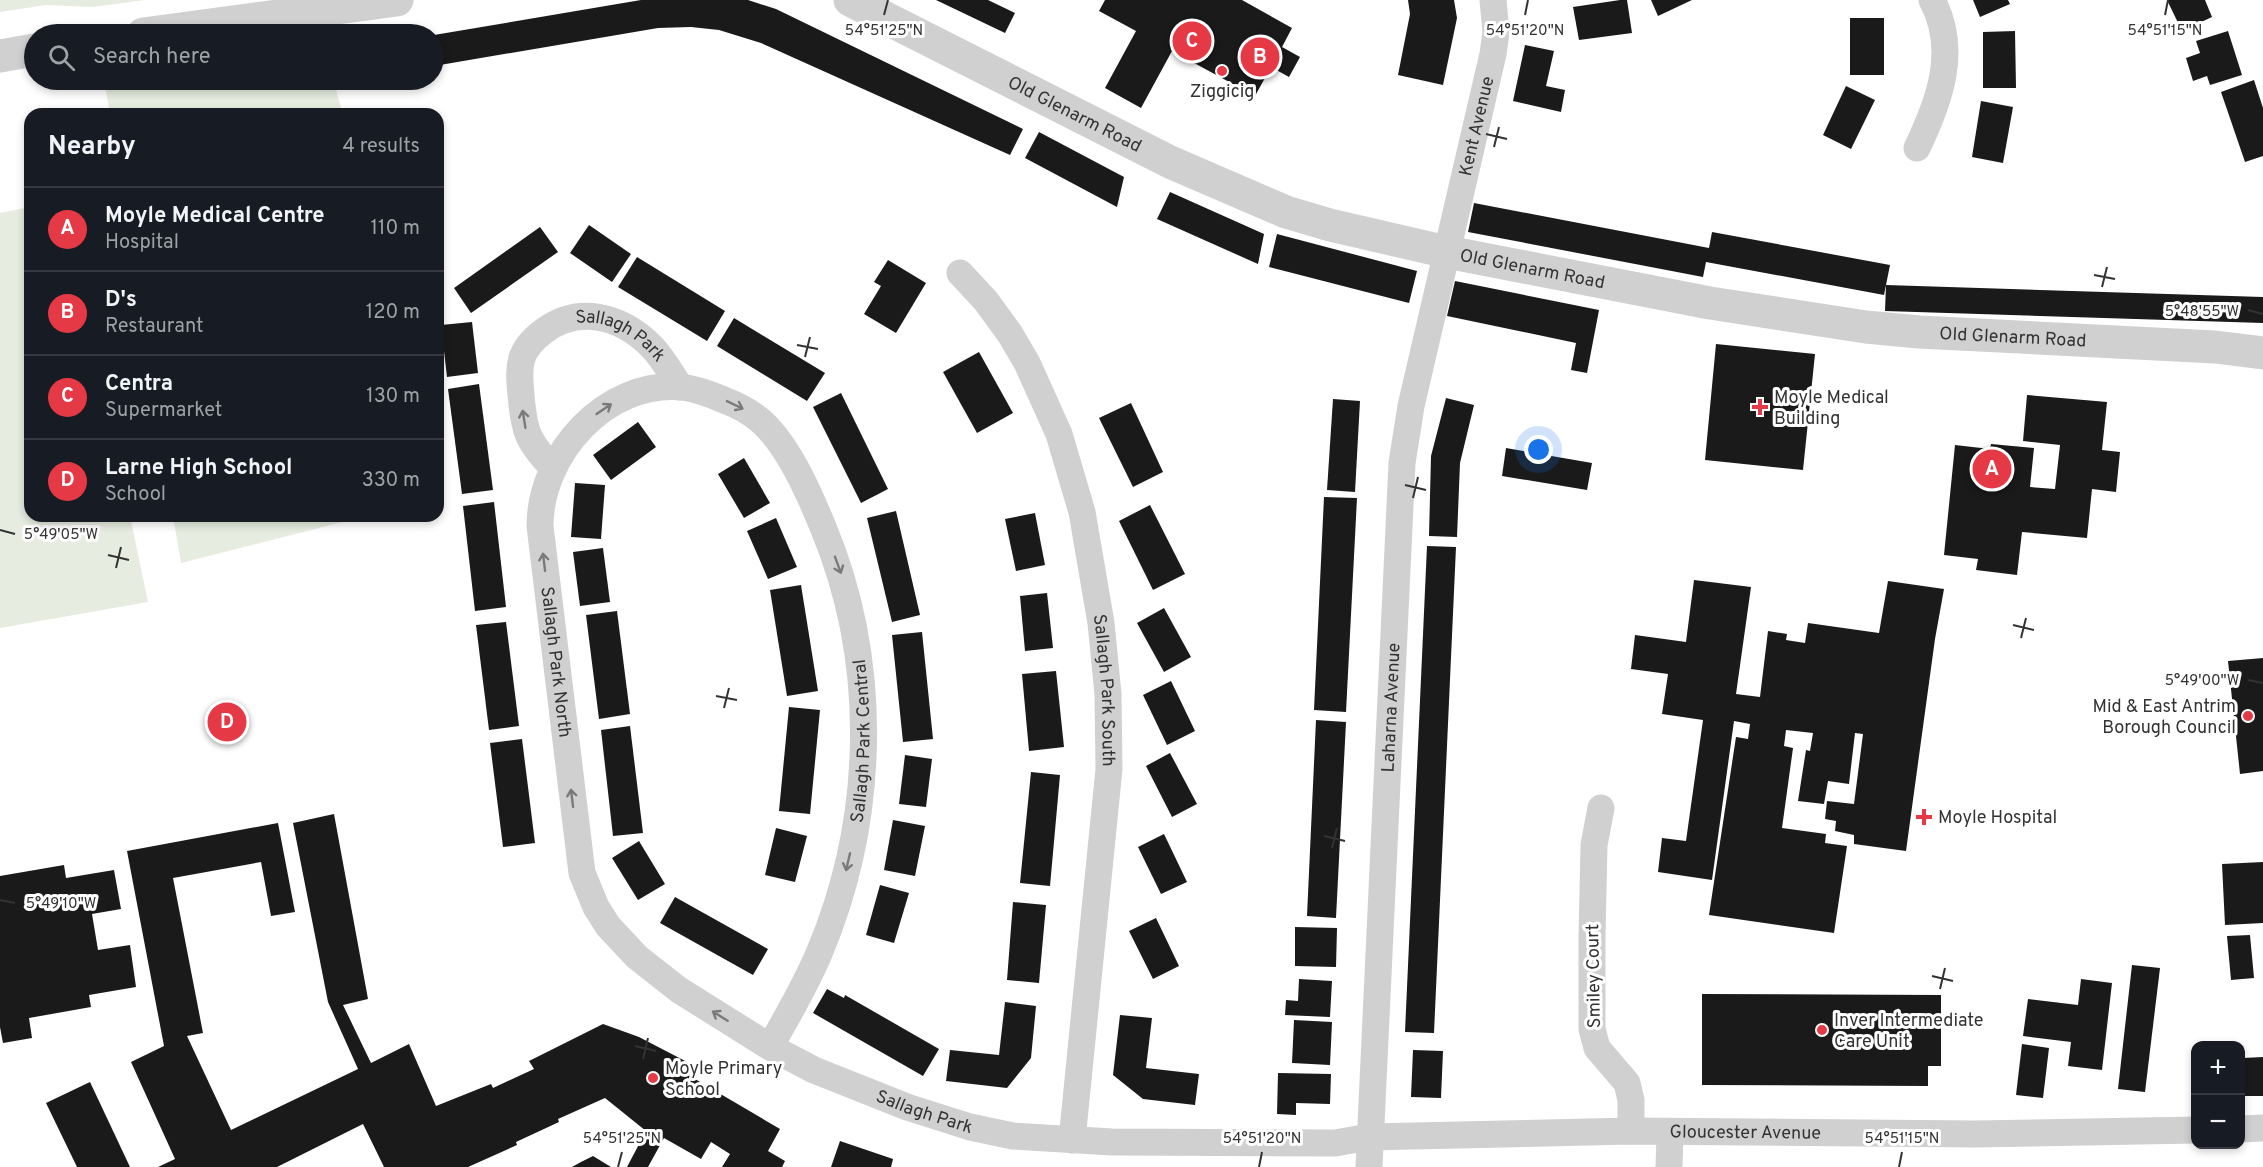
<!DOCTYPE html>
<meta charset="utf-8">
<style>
body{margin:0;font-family:Overpass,sans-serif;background:#242831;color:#f1f3f6}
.controls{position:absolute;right:18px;bottom:18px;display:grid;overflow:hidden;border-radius:12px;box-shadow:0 3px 9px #0003}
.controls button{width:54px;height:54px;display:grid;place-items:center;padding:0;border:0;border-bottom:2px solid #363941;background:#171b24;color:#f1f3f6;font:30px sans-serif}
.you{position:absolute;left:1539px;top:450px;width:21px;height:21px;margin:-15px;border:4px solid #fff;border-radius:50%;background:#1a73e8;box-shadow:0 0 0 9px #1a73e833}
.badge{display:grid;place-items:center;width:39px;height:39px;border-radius:50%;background:#e63946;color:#fff;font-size:20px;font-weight:700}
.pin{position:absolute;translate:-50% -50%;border:3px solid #fff;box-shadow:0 2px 6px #0006}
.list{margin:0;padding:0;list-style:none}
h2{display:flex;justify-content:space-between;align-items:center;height:78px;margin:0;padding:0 24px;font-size:26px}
h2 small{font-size:20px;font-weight:400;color:#9ea1a6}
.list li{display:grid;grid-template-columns:39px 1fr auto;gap:18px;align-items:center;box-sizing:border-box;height:84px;padding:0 24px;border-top:2px solid #363941}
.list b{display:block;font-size:22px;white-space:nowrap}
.list p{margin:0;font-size:20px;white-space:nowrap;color:#9ea1a6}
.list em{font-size:20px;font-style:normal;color:#9ea1a6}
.icon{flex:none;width:33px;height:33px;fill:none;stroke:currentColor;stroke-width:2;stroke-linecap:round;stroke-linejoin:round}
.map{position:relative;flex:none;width:2263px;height:1167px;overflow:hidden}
.search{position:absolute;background:#171b24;box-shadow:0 3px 9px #0003;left:24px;top:24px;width:420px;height:66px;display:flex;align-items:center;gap:15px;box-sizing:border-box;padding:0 21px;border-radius:33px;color:#9ea1a6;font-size:22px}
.panel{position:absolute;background:#171b24;box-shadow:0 3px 9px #0003;left:24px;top:108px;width:420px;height:414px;border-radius:18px}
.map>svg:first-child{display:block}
.green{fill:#e6ecdf}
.building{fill:#1a1a1a}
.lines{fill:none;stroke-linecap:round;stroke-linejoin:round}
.minor{stroke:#d0d0d0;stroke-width:27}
.tertiary{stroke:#d0d0d0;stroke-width:33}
.oneway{stroke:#7a7a7a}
.ticks{fill:none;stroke:#333;stroke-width:2}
.poi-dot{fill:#e63946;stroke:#fff;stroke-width:2}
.labels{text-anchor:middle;stroke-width:6;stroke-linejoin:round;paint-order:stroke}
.poi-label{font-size:18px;fill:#333;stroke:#fff;text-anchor:start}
.street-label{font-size:18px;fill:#333;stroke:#fff}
.ticks-label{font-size:15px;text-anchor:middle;fill:#333;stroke:#fff;stroke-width:6;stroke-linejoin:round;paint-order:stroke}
</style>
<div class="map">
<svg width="2263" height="1167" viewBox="0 0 2263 1167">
<rect width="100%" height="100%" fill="#fff"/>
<g class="green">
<polygon points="0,0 145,0 93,7 46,5 0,12"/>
<polygon points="104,80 333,80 343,114 110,114"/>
<polygon points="30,207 30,516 130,516 148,602 0,628 0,213"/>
<polygon points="173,516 366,516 181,563"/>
</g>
<g class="building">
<polygon points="641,0 748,0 776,9 1023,129 1010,155 761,43 719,30 691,27 658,28 434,66 434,35"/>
<polygon points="936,0 988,0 1015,13 1005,33"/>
<polygon points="1105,0 1242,0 1292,28 1282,47 1300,57 1289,77 1271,67 1255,96 1172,51 1141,108 1105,88 1136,31 1099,11"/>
<polygon points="1408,0 1454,0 1457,18 1443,85 1398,75 1410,14"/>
<polygon points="1620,0 1627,0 1632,33 1579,40 1573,7"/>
<polygon points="1651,0 1692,0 1658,16"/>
<polygon points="1973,0 2008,0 2010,4 1980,17"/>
<polygon points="2167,0 2205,0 2212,17 2182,31"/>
<rect x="1850" y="18" width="34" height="57"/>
<polygon points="2015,31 2016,88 1983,88 1983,32"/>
<polygon points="2228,31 2242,75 2210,85 2207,76 2193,81 2186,58 2200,53 2196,41"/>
<polygon points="1525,45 1554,51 1546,86 1565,90 1561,112 1513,101"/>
<polygon points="2254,80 2263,108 2263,156 2245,162 2221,92"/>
<polygon points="1846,86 1875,100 1851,149 1823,135"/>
<polygon points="1981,101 2013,107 2003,163 1972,157"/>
<polygon points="1039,132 1124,177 1117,207 1025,158"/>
<polygon points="1170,192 1264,234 1258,264 1157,219"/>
<polygon points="1474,203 1709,248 1712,232 1890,265 1884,295 1706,262 1703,277 1468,232"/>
<polygon points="589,225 631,254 612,282 570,253"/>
<polygon points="540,227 558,252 471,313 454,288"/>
<polygon points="1277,234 1417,271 1409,303 1269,267"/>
<polygon points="637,257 725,311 707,341 618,287"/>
<polygon points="888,260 926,283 896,333 864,314 881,286 874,282"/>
<polygon points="1455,281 1599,310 1587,373 1571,370 1576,343 1447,316"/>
<polygon points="1886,285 2263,297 2263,323 1885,311"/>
<polygon points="734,318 825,373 807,401 717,346"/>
<polygon points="472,322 478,373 447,377 441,325"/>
<polygon points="1716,344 1815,354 1803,470 1705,460"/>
<polygon points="979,352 1013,413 977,433 943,372"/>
<polygon points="479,384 493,490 462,494 448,389"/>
<polygon points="841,393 888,489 861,503 813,407"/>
<polygon points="2027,395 2107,402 2102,450 2120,452 2116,492 2092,489 2087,538 2022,532 2017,575 1976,570 1978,559 1944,555 1955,445 1990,449 1991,444 2034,448 2030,487 2055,489 2060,445 2023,441"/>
<polygon points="1446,398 1474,405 1460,463 1457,537 1429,536 1431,456"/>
<polygon points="1333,399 1360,401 1355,492 1327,490"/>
<polygon points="1131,403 1163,472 1133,487 1099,418"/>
<polygon points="638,422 656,447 611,480 593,455"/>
<polygon points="1506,448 1592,463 1587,490 1502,476"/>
<polygon points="744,458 770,503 744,518 718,474"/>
<polygon points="575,483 605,485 601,539 571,537"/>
<polygon points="1324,497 1357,498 1346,712 1314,710"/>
<polygon points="494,502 506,607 475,611 463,506"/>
<polygon points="1150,505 1185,574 1153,590 1119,521"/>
<polygon points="896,511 920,615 892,622 867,518"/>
<polygon points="1035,513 1045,565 1016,571 1005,519"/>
<polygon points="776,518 797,567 768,579 747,531"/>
<polygon points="1427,546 1456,547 1434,1033 1405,1032"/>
<polygon points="603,548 610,602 580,606 573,552"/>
<polygon points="1694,580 1751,587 1736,694 1760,697 1768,631 1787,634 1786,640 1805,643 1808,623 1879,633 1888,581 1944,589 1935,639 1906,851 1854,844 1854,835 1835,831 1836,821 1825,819 1827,801 1854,804 1863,734 1855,733 1849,784 1828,781 1824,804 1798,801 1806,750 1810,751 1813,733 1786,730 1784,746 1793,748 1782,828 1826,834 1825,843 1847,846 1834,933 1709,915 1736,737 1748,739 1750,724 1734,721 1712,880 1658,872 1662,838 1686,841 1703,720 1662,714 1668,674 1631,669 1635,635 1686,642"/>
<polygon points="801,585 818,691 787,696 770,590"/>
<polygon points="1047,593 1053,648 1025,651 1020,596"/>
<polygon points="1164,608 1191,657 1164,672 1137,623"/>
<polygon points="617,611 630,714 599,719 586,615"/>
<polygon points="506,622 519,726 489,730 476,625"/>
<polygon points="922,632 933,739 903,742 892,635"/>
<polygon points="2263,658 2263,771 2240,774 2228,661"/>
<polygon points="1056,671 1064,747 1029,751 1022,674"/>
<polygon points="1171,681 1195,731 1167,745 1143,695"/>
<polygon points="789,707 820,710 810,814 779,811"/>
<polygon points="1316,720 1346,722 1336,918 1307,916"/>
<polygon points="630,726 643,833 613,836 601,730"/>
<polygon points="522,739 535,843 503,847 490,743"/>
<polygon points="1170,753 1197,804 1172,817 1146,766"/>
<polygon points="905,755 932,759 926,807 899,804"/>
<polygon points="1031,772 1060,775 1050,886 1020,883"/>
<polygon points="334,814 368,999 343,1005 371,1063 409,1044 436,1106 491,1084 493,1088 534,1069 529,1061 603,1024 639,1037 689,1063 683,1072 780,1129 768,1151 785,1161 782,1167 722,1167 730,1154 711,1142 701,1159 664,1138 648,1167 627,1167 646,1131 605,1098 558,1119 559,1122 516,1142 517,1145 468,1167 384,1167 363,1124 277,1167 158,1167 175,1159 131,1062 164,1046 127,851 278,823 295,912 271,916 261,862 173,878 203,1033 187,1036 231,1130 358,1069 328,1002 293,823"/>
<polygon points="893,820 925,826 915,876 884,870"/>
<polygon points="776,828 807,836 795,882 765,875"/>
<polygon points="1164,834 1187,882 1161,894 1138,847"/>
<polygon points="639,841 665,884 638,900 612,858"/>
<polygon points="2263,862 2263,923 2225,925 2222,864"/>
<polygon points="64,865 66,878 114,870 121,909 92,914 98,950 130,945 136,987 89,995 91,1007 29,1018 32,1038 3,1043 0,1027 0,876"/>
<polygon points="880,885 909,893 894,943 866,935"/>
<polygon points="675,897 768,949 753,975 660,923"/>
<polygon points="1013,902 1046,905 1039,983 1007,980"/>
<polygon points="1156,918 1179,966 1153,979 1129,931"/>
<polygon points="1295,927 1337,928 1336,967 1295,966"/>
<polygon points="2250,935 2254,978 2231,980 2227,936"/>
<polygon points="2132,965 2160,968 2145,1092 2118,1089"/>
<polygon points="1299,979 1332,981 1330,1017 1285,1015 1286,1000 1298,1001"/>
<polygon points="2081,979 2112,983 2102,1070 2068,1066 2071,1042 2023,1036 2028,999 2078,1005"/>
<polygon points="827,989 844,998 845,995 939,1049 923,1076 813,1013"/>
<polygon points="1702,994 1941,995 1941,1066 1928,1066 1928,1086 1702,1085"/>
<polygon points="1005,1002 1036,1006 1031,1058 1007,1088 946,1081 950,1050 999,1055"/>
<polygon points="1120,1015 1152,1018 1146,1068 1199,1074 1195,1105 1143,1099 1113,1075"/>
<polygon points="1294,1020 1332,1022 1330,1065 1292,1063"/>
<polygon points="2022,1044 2049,1048 2043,1098 2016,1095"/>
<polygon points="1413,1050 1443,1051 1441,1098 1411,1097"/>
<polygon points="2263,1057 2263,1096 2244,1096 2243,1058"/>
<polygon points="1278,1073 1331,1074 1330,1104 1296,1103 1296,1115 1277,1114"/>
<polygon points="90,1082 130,1167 77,1167 46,1103"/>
<polygon points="840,1141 893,1159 891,1167 831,1167"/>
<polygon points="593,1156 611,1167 572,1167 581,1162"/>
</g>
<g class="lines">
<g class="minor">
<path d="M1917 148C1939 102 1959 50 1932 0"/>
<path id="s1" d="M960 273 986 301 1010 334 1027 363 1059 434 1082 512 1101 623 1108 694 1109 769 1072 1140"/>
<path id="s2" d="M553 468C528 442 524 432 521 395 518 366 518 350 544 331 579 305 621 316 651 346 663 358 671 373 680 387"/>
<polyline points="1601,808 1594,845 1592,936 1592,1029 1597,1048 1627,1083 1631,1100 1631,1131"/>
<path id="s3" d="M770 1047C788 1015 806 985 820 951 876 817 879 661 823 527 809 493 789 447 762 422 751 412 737 405 724 400 710 394 696 389 682 387 606 380 540 454 540 526L582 873 596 907 608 926 637 957 679 990 770 1047 814 1070 907 1107 970 1127 1013 1136 1112 1142 1335 1143 1369 1137 1631 1131 1976 1134 2196 1130"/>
<polyline points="2240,1129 2263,1128"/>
<path id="s4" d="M1369 1167 1402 463 1411 406 1493 54 1496 32 1493 0"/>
<polyline points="1669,1167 1670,1133"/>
</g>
<g class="tertiary">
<path id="s5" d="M850 0 1170 162 1286 212 1330 225 1447 252 1710 303 1866 327 1919 332 2215 347 2263 353"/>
<polyline points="143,34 397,0"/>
<polyline points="0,56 34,50"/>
</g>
</g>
<defs><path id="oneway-shaft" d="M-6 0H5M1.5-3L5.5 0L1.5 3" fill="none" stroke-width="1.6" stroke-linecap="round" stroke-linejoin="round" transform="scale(1.5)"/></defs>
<g class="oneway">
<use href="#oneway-shaft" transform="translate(735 405) rotate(26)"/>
<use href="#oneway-shaft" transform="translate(604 409) rotate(-34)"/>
<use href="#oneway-shaft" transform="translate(524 419) rotate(-99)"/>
<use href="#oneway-shaft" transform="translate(544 562) rotate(-97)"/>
<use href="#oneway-shaft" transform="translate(838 565) rotate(70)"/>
<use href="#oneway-shaft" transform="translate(572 798) rotate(-97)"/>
<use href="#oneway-shaft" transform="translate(848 862) rotate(103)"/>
<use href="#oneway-shaft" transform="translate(720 1016) rotate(-148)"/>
</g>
<path class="ticks" d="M884 15 888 0M1525 15 1528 0M2165 15 2168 0M1486 134 1507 139M1494 147 1499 127M2094 275 2115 279M2102 287 2107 267M2248 310 2263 314M797 345 818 349M805 357 810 337M1405 485 1426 490M1413 498 1418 477M0 530 15 534M108 555 129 560M116 568 121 547M2013 625 2034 630M2021 638 2026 618M2248 680 2263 683M716 696 737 700M724 708 729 688M1324 836 1345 841M1332 848 1337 828M0 900 15 903M1932 976 1953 981M1940 989 1945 968M635 1046 656 1051M643 1059 648 1038M618 1167 622 1152M1259 1167 1262 1152M1899 1167 1902 1152"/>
<g class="poi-dot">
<circle cx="1222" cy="71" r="6"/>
<path d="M1757 398h6v6h6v6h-6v6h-6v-6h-6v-6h6z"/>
<circle cx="2248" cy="716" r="6"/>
<path d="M1921 808h6v6h6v6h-6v6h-6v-6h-6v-6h6z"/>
<circle cx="1822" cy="1030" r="6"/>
<circle cx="653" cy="1078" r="6"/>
</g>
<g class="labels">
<g class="poi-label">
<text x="1222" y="97" text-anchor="middle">Ziggicig</text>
<text x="1774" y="403">Moyle Medical<tspan x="1774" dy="21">Building</tspan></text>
<text x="2236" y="712" text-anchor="end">Mid &amp; East Antrim<tspan x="2236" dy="21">Borough Council</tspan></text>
<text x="1938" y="823">Moyle Hospital</text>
<text x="1834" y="1026">Inver Intermediate<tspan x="1834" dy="21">Care Unit</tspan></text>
<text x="665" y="1074">Moyle Primary<tspan x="665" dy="21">School</tspan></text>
</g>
<g class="street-label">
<text dy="6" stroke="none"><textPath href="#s5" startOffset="252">Old Glenarm Road</textPath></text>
<text dy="6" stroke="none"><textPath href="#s4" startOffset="1050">Kent Avenue</textPath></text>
<text dy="6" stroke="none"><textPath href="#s5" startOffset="738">Old Glenarm Road</textPath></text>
<text dy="6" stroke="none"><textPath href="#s5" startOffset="1224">Old Glenarm Road</textPath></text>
<text dy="6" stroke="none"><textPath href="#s2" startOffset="240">Sallagh Park</textPath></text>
<text dy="6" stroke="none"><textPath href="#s3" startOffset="1112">Sallagh Park North</textPath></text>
<text dy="6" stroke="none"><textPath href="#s1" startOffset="452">Sallagh Park South</textPath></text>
<text dy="6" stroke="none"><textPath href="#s4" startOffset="460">Laharna Avenue</textPath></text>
<text dy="6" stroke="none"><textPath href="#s3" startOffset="324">Sallagh Park Central</textPath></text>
<text transform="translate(1593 976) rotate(-91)" y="6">Smiley Court</text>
<text dy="6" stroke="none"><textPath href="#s3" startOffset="1755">Sallagh Park</textPath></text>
<text dy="6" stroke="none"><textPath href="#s3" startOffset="2580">Gloucester Avenue</textPath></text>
</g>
</g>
<g class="ticks-label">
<text x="884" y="35">54°51'25"N</text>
<text x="1525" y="35">54°51'20"N</text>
<text x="2165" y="35">54°51'15"N</text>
<text x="2202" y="316">5°48'55"W</text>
<text x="61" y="539">5°49'05"W</text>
<text x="2202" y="685">5°49'00"W</text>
<text x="61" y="908">5°49'10"W</text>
<text x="622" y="1143">54°51'25"N</text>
<text x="1262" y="1143">54°51'20"N</text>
<text x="1902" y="1143">54°51'15"N</text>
</g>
</svg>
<div class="controls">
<button>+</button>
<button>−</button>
</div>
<div class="you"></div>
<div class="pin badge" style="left:1992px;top:469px">A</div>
<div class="pin badge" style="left:1260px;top:57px">B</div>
<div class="pin badge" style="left:1192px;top:41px">C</div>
<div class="pin badge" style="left:227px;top:722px">D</div>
<div class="search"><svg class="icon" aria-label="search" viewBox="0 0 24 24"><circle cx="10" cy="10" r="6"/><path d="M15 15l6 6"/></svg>Search here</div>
<section class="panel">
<h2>Nearby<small>4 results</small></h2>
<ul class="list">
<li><span class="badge">A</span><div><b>Moyle Medical Centre</b><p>Hospital</p></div><em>110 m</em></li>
<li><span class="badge">B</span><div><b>D's</b><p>Restaurant</p></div><em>120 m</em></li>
<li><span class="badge">C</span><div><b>Centra</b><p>Supermarket</p></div><em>130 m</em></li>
<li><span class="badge">D</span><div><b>Larne High School</b><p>School</p></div><em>330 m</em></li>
</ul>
</section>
</div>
